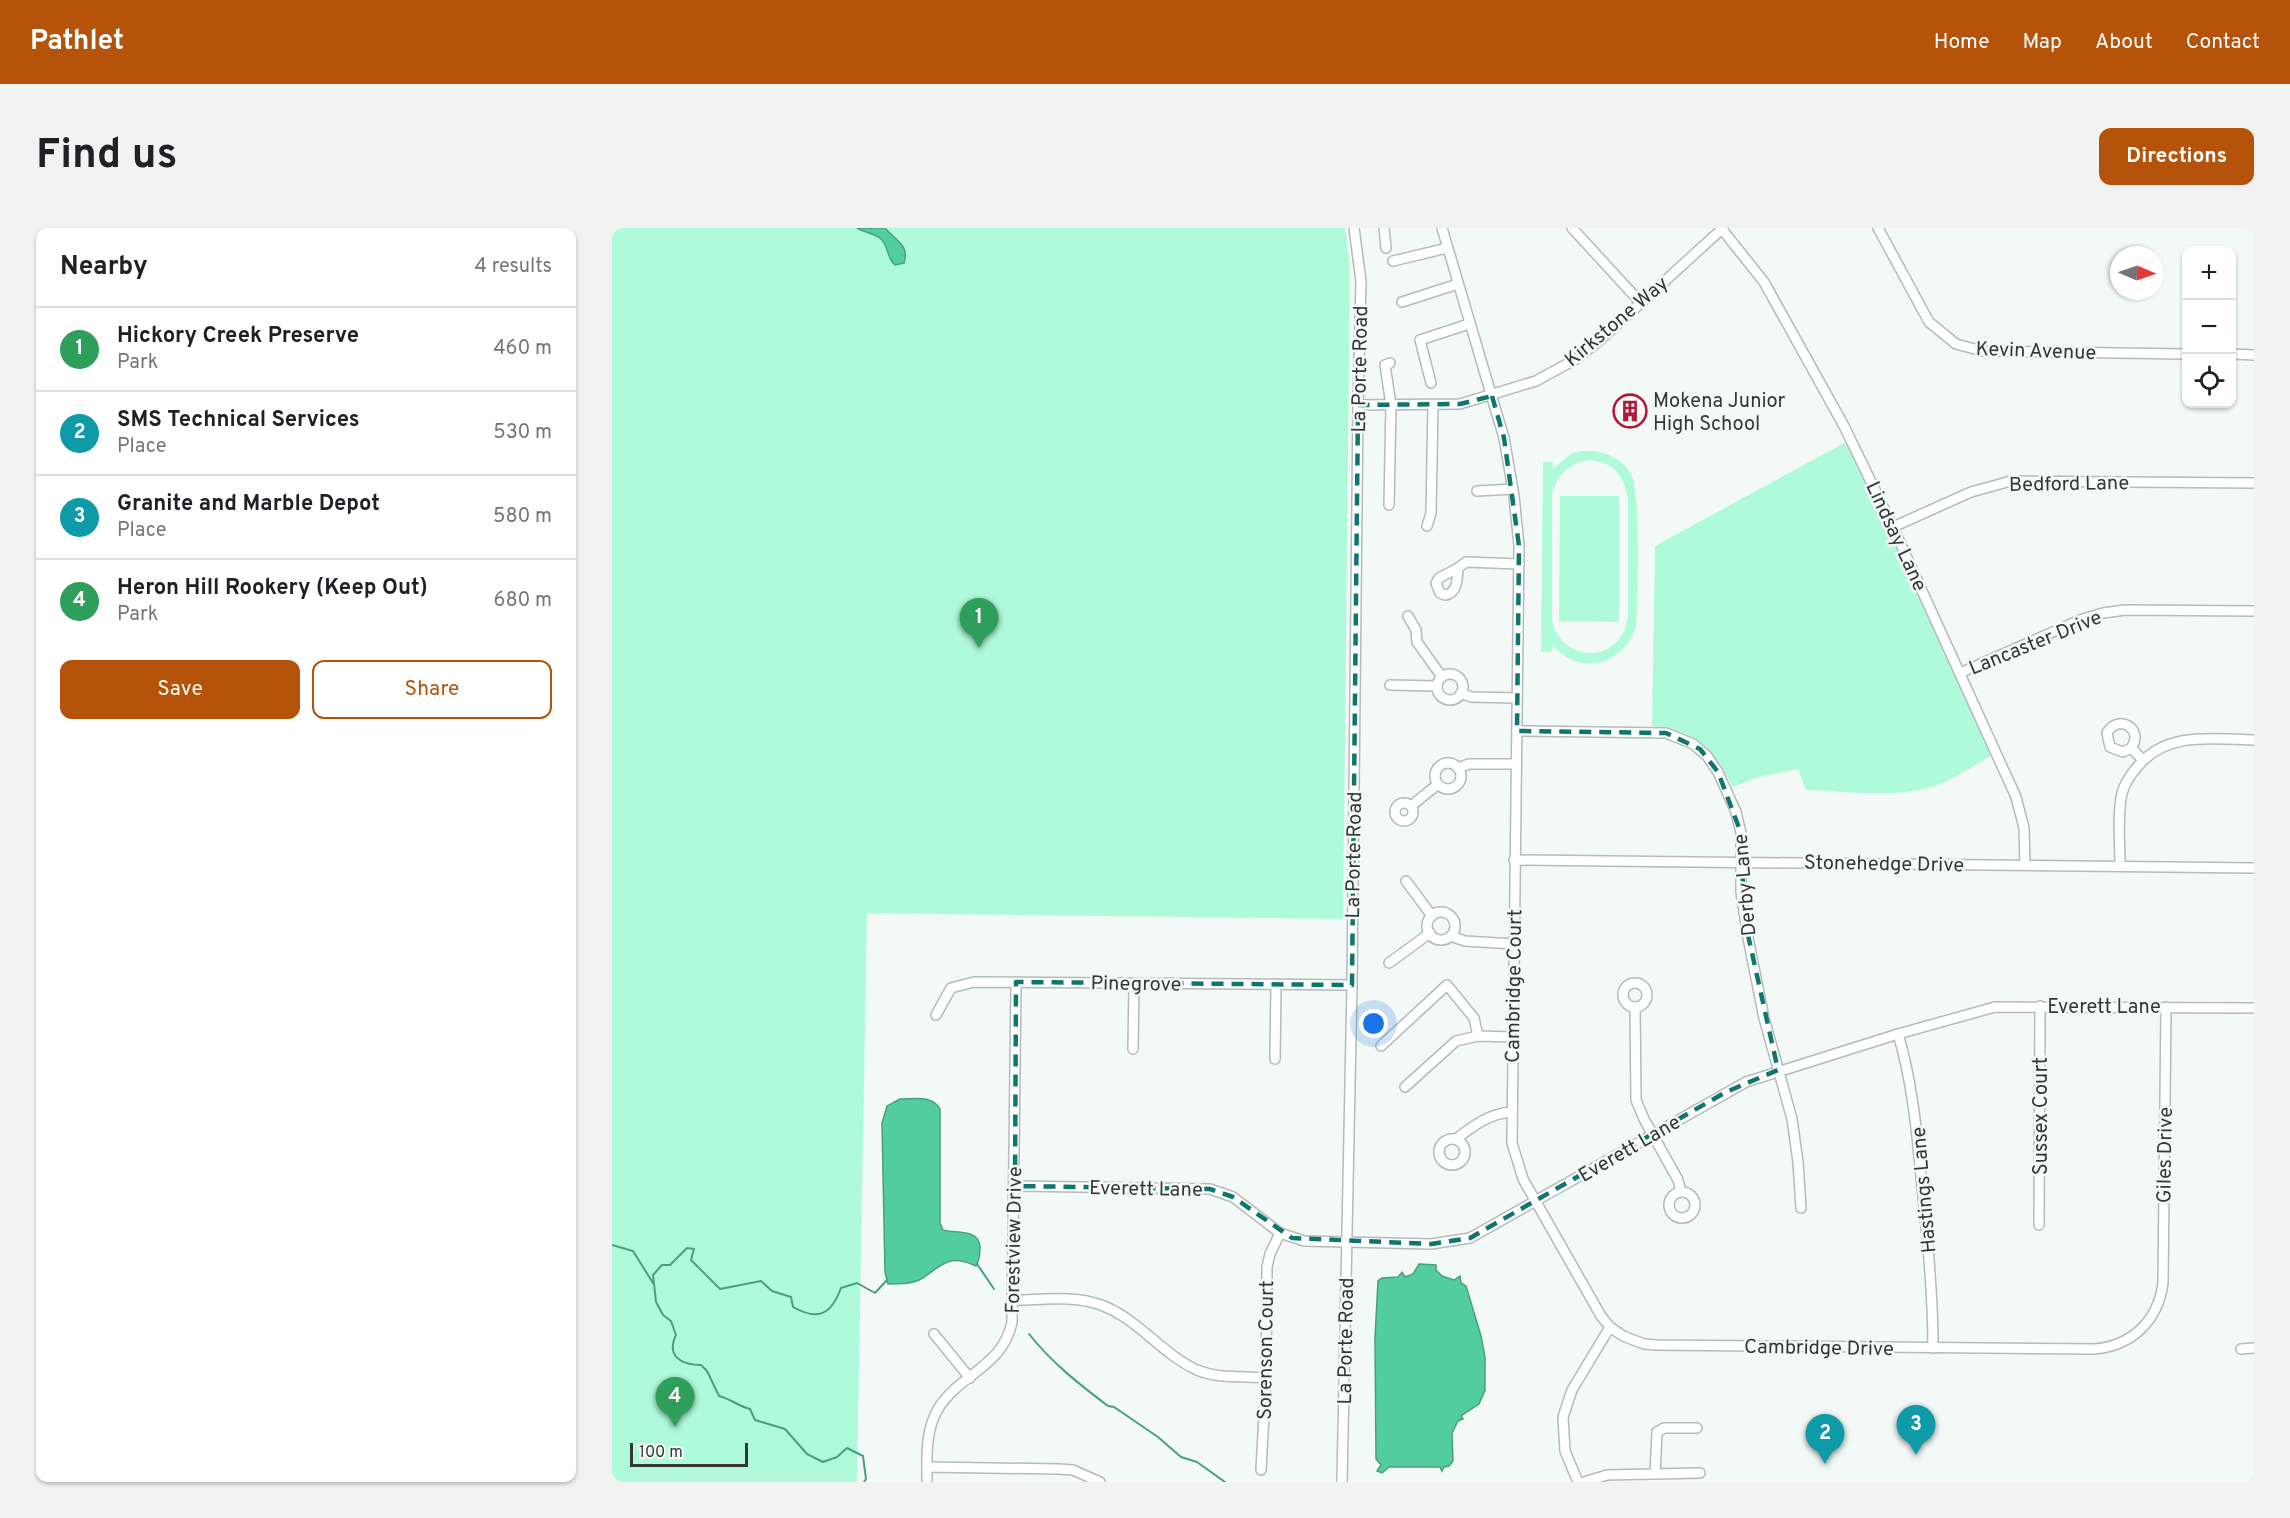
<!DOCTYPE html>
<meta charset="utf-8">
<style>
body{margin:0;font-family:Overpass,sans-serif;background:#f2f2f2;color:#202124}
.controls{position:absolute;right:18px;top:18px;display:grid;overflow:hidden;border-radius:12px;box-shadow:0 2px 4px #0004}
.controls button{width:54px;height:54px;display:grid;place-items:center;padding:0;border:0;border-bottom:2px solid #e0e0e0;background:#fff;color:#202124;font:30px sans-serif}
.compass{position:absolute;left:1498px;top:18px;width:54px;height:54px;border-radius:50%;background:#fff;box-shadow:0 2px 4px #0004;rotate:92deg}
.scale{position:absolute;left:18px;bottom:15px;width:118px;box-sizing:border-box;padding-left:6px;border:3px solid #353736;border-top:0;font-size:16px;line-height:21px;white-space:nowrap;color:#353736;-webkit-text-stroke:4px #f2f9f6;paint-order:stroke}
.you{position:absolute;left:762px;top:796px;width:21px;height:21px;margin:-15px;border:4px solid #fff;border-radius:50%;background:#1a73e8;box-shadow:0 0 0 9px #1a73e833}
.badge{display:grid;place-items:center;width:39px;height:39px;border-radius:50%;background:#b45309;color:#fff;font-size:20px;font-weight:700}
.pin{position:absolute;translate:-50% -50px;filter:drop-shadow(0 2px 3px #0008)}
.pin::after{content:'';position:absolute;top:32px;width:21px;height:18px;background:inherit;clip-path:polygon(0 0,100% 0,50% 100%)}
.list{margin:0;padding:0;list-style:none}
h2{display:flex;justify-content:space-between;align-items:center;height:78px;margin:0;padding:0 24px;font-size:26px}
h2 small{font-size:20px;font-weight:400;color:#757577}
.list li{display:grid;grid-template-columns:39px 1fr auto;gap:18px;align-items:center;box-sizing:border-box;height:84px;padding:0 24px;border-top:2px solid #e0e0e0}
.list b{display:block;font-size:22px;white-space:nowrap}
.list p{margin:0;font-size:20px;white-space:nowrap;color:#757577}
.list em{font-size:20px;font-style:normal;color:#757577}
.actions{display:flex;gap:12px;padding:18px 24px}
.actions a{flex:1;padding:14px 0;border:2px solid #b45309;border-radius:12px;text-align:center;font-size:21px;color:#b45309}
.actions .main{background:#b45309;color:#fff}
.icon{flex:none;width:33px;height:33px;fill:none;stroke:currentColor;stroke-width:2;stroke-linecap:round;stroke-linejoin:round}
.map{position:relative;flex:none;width:1642px;height:1254px;overflow:hidden;border-radius:12px}
header{display:flex;align-items:center;gap:36px;box-sizing:border-box;height:84px;padding:0 30px;background:#b45309;color:#fff}
header strong{font-size:28px}
nav{display:flex;gap:33px;margin-inline-start:auto;font-size:21px}
.intro{display:flex;align-items:center;justify-content:space-between;box-sizing:border-box;height:144px;padding:0 36px}
h1{margin:0;font-size:42px}
.button{padding:15px 27px;border-radius:12px;background:#b45309;color:#fff;font-size:21px;font-weight:700}
main{display:flex;gap:36px;padding:0 36px}
aside{flex:1;background:#fff;border-radius:12px;box-shadow:0 2px 4px #0004}
.map>svg:first-child{display:block}
.green{fill:#affada;fill-rule:evenodd}
.water{fill:#51cda0;stroke:#49a080;stroke-width:1.5}
.lines{fill:none;stroke-linecap:round;stroke-linejoin:round}
.stream{stroke:#49a080;stroke-width:2}
.minor-casing{stroke:#b4bbb8;stroke-width:12}
.minor{stroke:#fff;stroke-width:9}
.marked{fill:none;stroke:#0f766e;stroke-width:4.5;stroke-dasharray:12 8;stroke-linejoin:round}
.labels{text-anchor:middle;stroke-width:5;stroke-linejoin:round;paint-order:stroke}
.street-label{font-size:20px;fill:#353736;stroke:#f2f9f6}
.poi-label{font-size:20px;fill:#353736;stroke:#f2f9f6;text-anchor:start}
</style>
<header>
<strong>Pathlet</strong>
<nav><a>Home</a><a>Map</a><a>About</a><a>Contact</a></nav>
</header>
<div class="intro"><h1>Find us</h1><a class="button">Directions</a></div>
<main>
<aside>
<h2>Nearby<small>4 results</small></h2>
<ul class="list">
<li><span class="badge" style="background:#2e9e5b">1</span><div><b>Hickory Creek Preserve</b><p>Park</p></div><em>460 m</em></li>
<li><span class="badge" style="background:#0f9aa8">2</span><div><b>SMS Technical Services</b><p>Place</p></div><em>530 m</em></li>
<li><span class="badge" style="background:#0f9aa8">3</span><div><b>Granite and Marble Depot</b><p>Place</p></div><em>580 m</em></li>
<li><span class="badge" style="background:#2e9e5b">4</span><div><b>Heron Hill Rookery (Keep Out)</b><p>Park</p></div><em>680 m</em></li>
</ul>
<div class="actions"><a class="main">Save</a><a>Share</a></div>
</aside>
<div class="map">
<svg width="1642" height="1254" viewBox="0 0 1642 1254">
<rect width="100%" height="100%" fill="#f2f9f6"/>
<g class="green">
<polygon points="0,0 733,0 738,39 731,691 255,685 245,1254 0,1254"/>
<path d="M1232 215 1238 219 1263 268 1380 527C1361 538 1343 551 1323 558 1283 571 1235 563 1194 562L1186 541 1147 549 1121 559C1102 521 1084 503 1040 498L1043 318Z"/>
<path d="M972 223C990 222 1009 229 1019 246 1029 263 1026 373 1024 398 1011 438 968 449 940 417L939 424H929L931 234H941V241L960 225ZM977 232C1003 235 1010 245 1016 270V388C1014 396 1013 404 1008 410 987 438 945 424 940 392V267C945 247 956 236 977 232Z"/>
<polygon points="948,268 1007,268 1007,394 947,393"/>
</g>
<g class="water">
<path d="M245 0H273C283 12 298 17 292 35L283 37C275 31 277 19 269 11 263 5 252 5 245 0Z"/>
<path d="M288 871C302 871 320 867 328 881V995L331 1002C343 1006 367 1000 368 1019 368 1025 367 1033 364 1038 336 1025 331 1037 309 1051 300 1056 287 1056 276 1056L273 1044 270 895 275 878Z"/>
<polygon points="807,1036 824,1037 824,1042 830,1048 842,1052 848,1048 849,1055 854,1058 869,1108 873,1129 873,1162 867,1176 849,1188 851,1191 846,1193 840,1205 841,1233 837,1238 832,1239 830,1243 828,1239 777,1239 770,1245 765,1243 769,1237 764,1231 763,1110 766,1053 770,1050 786,1049 790,1044 793,1049 801,1046"/>
</g>
<g class="lines">
<g class="stream">
<polyline points="0,1017 21,1023 41,1055"/>
<polyline points="365,1036 382,1061"/>
<path d="M417 1106C440 1135 467 1156 496 1178L502 1179 546 1209 569 1229 585 1234 613 1254"/>
<path d="M252 1254 254 1251 251 1228 235 1220 225 1229 211 1234 195 1226 173 1201 143 1192 138 1181C126 1178 119 1171 107 1168L95 1143 89 1137C69 1137 54 1128 64 1107L59 1093 51 1087 44 1074 41 1047 50 1037H58L75 1020 82 1021 79 1032 108 1061 149 1053 160 1063 179 1069 181 1079C206 1093 219 1087 229 1060L245 1055 263 1065 275 1052"/>
</g>
<defs>
<g id="minor">
<polyline points="772,0 774,20"/>
<path d="M830 0 892 210 902 268 907 318 900 915 911 951 989 1088 998 1099 1011 1108 1032 1116 1044 1117 1482 1121C1520 1118 1546 1093 1551 1055L1554 779"/>
<polyline points="960,0 1028,74"/>
<polyline points="1109,0 1152,54 1232,198 1281,299 1404,569 1412,600 1413,637"/>
<polyline points="1266,0 1317,94 1344,116 1370,123 1574,126"/>
<polyline points="781,33 835,20"/>
<polyline points="790,74 846,56"/>
<polyline points="1620,126 1642,127"/>
<polyline points="819,155 808,112 857,96"/>
<polyline points="746,177 848,176 924,153 964,131 987,113 1111,0"/>
<polyline points="865,263 901,261"/>
<polyline points="777,277 779,177 773,137 778,135"/>
<polyline points="815,298 819,285 821,177"/>
<polyline points="1281,299 1359,264 1399,253 1642,255"/>
<path d="M846 340 827 350 824 355 828 365 833 367C846 365 845 351 846 340L854 334 907 336"/>
<polyline points="796,388 804,402 805,414 830,449"/>
<polyline points="1348,445 1468,392 1491,385 1513,382 1642,383"/>
<circle cx="838" cy="459" r="13"/>
<polyline points="778,457 825,458"/>
<polyline points="849,465 859,469 905,470"/>
<polyline points="905,503 1054,505 1081,516 1095,528 1106,544 1124,584 1129,605 1129,664 1136,710 1152,790 1180,891 1186,934 1189,980"/>
<path d="M1519 520C1533 501 1506 485 1495 505L1498 519 1511 524 1519 520 1531 532"/>
<circle cx="836" cy="548" r="13"/>
<polyline points="846,540 857,536 904,536"/>
<circle cx="792" cy="584" r="9"/>
<polyline points="799,578 825,557"/>
<polyline points="902,632 1642,640"/>
<path d="M1508 638C1508 615 1505 588 1510 565 1513 554 1519 546 1526 538 1555 503 1601 511 1642 512"/>
<polyline points="794,653 820,688"/>
<circle cx="829" cy="698" r="14"/>
<polyline points="839,708 853,713 902,716"/>
<polyline points="777,735 818,705"/>
<circle cx="1023" cy="767" r="12"/>
<polyline points="1023,779 1024,872 1032,891 1066,952 1069,964"/>
<polyline points="324,787 339,760 362,754 740,757"/>
<path d="M1286 806C1301 856 1305 907 1310 959 1316 1013 1321 1066 1321 1120"/>
<polyline points="769,818 835,757 862,790 866,808"/>
<polyline points="521,821 522,755"/>
<polyline points="663,831 664,756"/>
<polyline points="793,859 844,813 866,808 901,809"/>
<circle cx="840" cy="924" r="13"/>
<path d="M844 911C861 898 878 885 900 884"/>
<polyline points="403,958 598,961 621,969 668,1005 692,1013 819,1016 858,1010 1134,854 1286,806 1383,779 1642,780"/>
<circle cx="1070" cy="977" r="13"/>
<polyline points="1427,997 1428,778"/>
<path d="M401 1072C429 1072 462 1067 489 1077 525 1090 550 1126 585 1142 606 1151 632 1148 654 1150"/>
<polyline points="322,1106 358,1150"/>
<polyline points="1629,1121 1642,1120"/>
<polyline points="315,1239 447,1241 461,1242 488,1254"/>
<polyline points="649,1242 654,1150 655,1039 658,1026 668,1005"/>
<polyline points="1043,1246 1045,1204 1052,1200 1085,1200"/>
<path d="M315 1254C315 1229 313 1203 326 1181 347 1146 391 1139 400 1094L404 754"/>
<polyline points="730,1254 740,757 746,177 749,53 742,0"/>
<polyline points="966,1254 953,1223 951,1189 960,1162 998,1099"/>
<polyline points="972,1254 995,1247 1088,1245"/>
</g>
</defs>
<use href="#minor" class="minor-casing"/>
<use href="#minor" class="minor"/>
</g>
<path class="marked" d="M880 168 892 210 907 318 905 503 1054 505 1088 521 1106 544 1129 605 1132 689 1166 842 1114 864 858 1010 819 1016 680 1010 621 969 598 961 403 958 404 754 740 757 746 177 848 176Z"/>
<defs>
<symbol id="building-ring" viewBox="-11 -11 22 22"><circle r="9.5" fill="#f2f9f6" stroke="#ae1a3b" stroke-width="1.5"/><path d="M-4-6H4V6H1V3H-1V6H-4ZM-2.5-4.3h1.7v1.8h-1.7ZM.8-4.3h1.7v1.8H.8ZM-2.5-1h1.7V.8h-1.7ZM.8-1h1.7V.8H.8Z" fill="#ae1a3b"/></symbol>
</defs>
<g fill-rule="evenodd">
<use href="#building-ring" x="999" y="164" width="38" height="38"/>
</g>
<g class="labels">
<g class="street-label">
<text transform="translate(1004 93) rotate(-40)" y="7">Kirkstone Way</text>
<text transform="translate(1424 122) rotate(2)" y="7">Kevin Avenue</text>
<text transform="translate(747 141) rotate(-89)" y="7">La Porte Road</text>
<text transform="translate(1457 255) rotate(-1)" y="7">Bedford Lane</text>
<text transform="translate(1285 308) rotate(65)" y="7">Lindsay Lane</text>
<text transform="translate(1423 414) rotate(-22)" y="7">Lancaster Drive</text>
<text transform="translate(741 627) rotate(-89)" y="7">La Porte Road</text>
<text transform="translate(1272 635) rotate(1)" y="7">Stonehedge Drive</text>
<text transform="translate(1132 657) rotate(-95)" y="7">Derby Lane</text>
<text transform="translate(524 755) rotate(1)" y="7">Pinegrove</text>
<text transform="translate(901 758) rotate(-89)" y="7">Cambridge Court</text>
<text x="1492" y="785">Everett Lane</text>
<text transform="translate(1428 888) rotate(-90)" y="7">Sussex Court</text>
<text transform="translate(1017 920) rotate(-30)" y="7">Everett Lane</text>
<text transform="translate(1552 927) rotate(-89)" y="7">Giles Drive</text>
<text transform="translate(534 960) rotate(1)" y="7">Everett Lane</text>
<text transform="translate(1311 962) rotate(-95)" y="7">Hastings Lane</text>
<text transform="translate(401 1012) rotate(-89)" y="7">Forestview Drive</text>
<text transform="translate(733 1113) rotate(-89)" y="7">La Porte Road</text>
<text transform="translate(1207 1119) rotate(1)" y="7">Cambridge Drive</text>
<text transform="translate(653 1122) rotate(-89)" y="7">Sorenson Court</text>
</g>
<g class="poi-label">
<text x="1041" y="179">Mokena Junior<tspan x="1041" dy="23">High School</tspan></text>
</g>
</g>
</svg>
<div class="controls">
<button>+</button>
<button>−</button>
<button><svg class="icon" aria-label="locate" viewBox="0 0 24 24"><circle cx="12" cy="12" r="6"/><path d="M12 2v4M12 18v4M2 12h4M18 12h4"/></svg></button>
</div>
<svg class="compass" viewBox="-18 -18 36 36"><path d="M0-13l5 13h-10z" fill="#e53935"/><path d="M0 13l5-13h-10z" fill="#757577"/></svg>
<div class="scale">100 m</div>
<div class="you"></div>
<div class="pin badge" style="left:367px;top:420px;background:#2e9e5b">1</div>
<div class="pin badge" style="left:1213px;top:1236px;background:#0f9aa8">2</div>
<div class="pin badge" style="left:1304px;top:1227px;background:#0f9aa8">3</div>
<div class="pin badge" style="left:63px;top:1199px;background:#2e9e5b">4</div>
</div>
</main>
